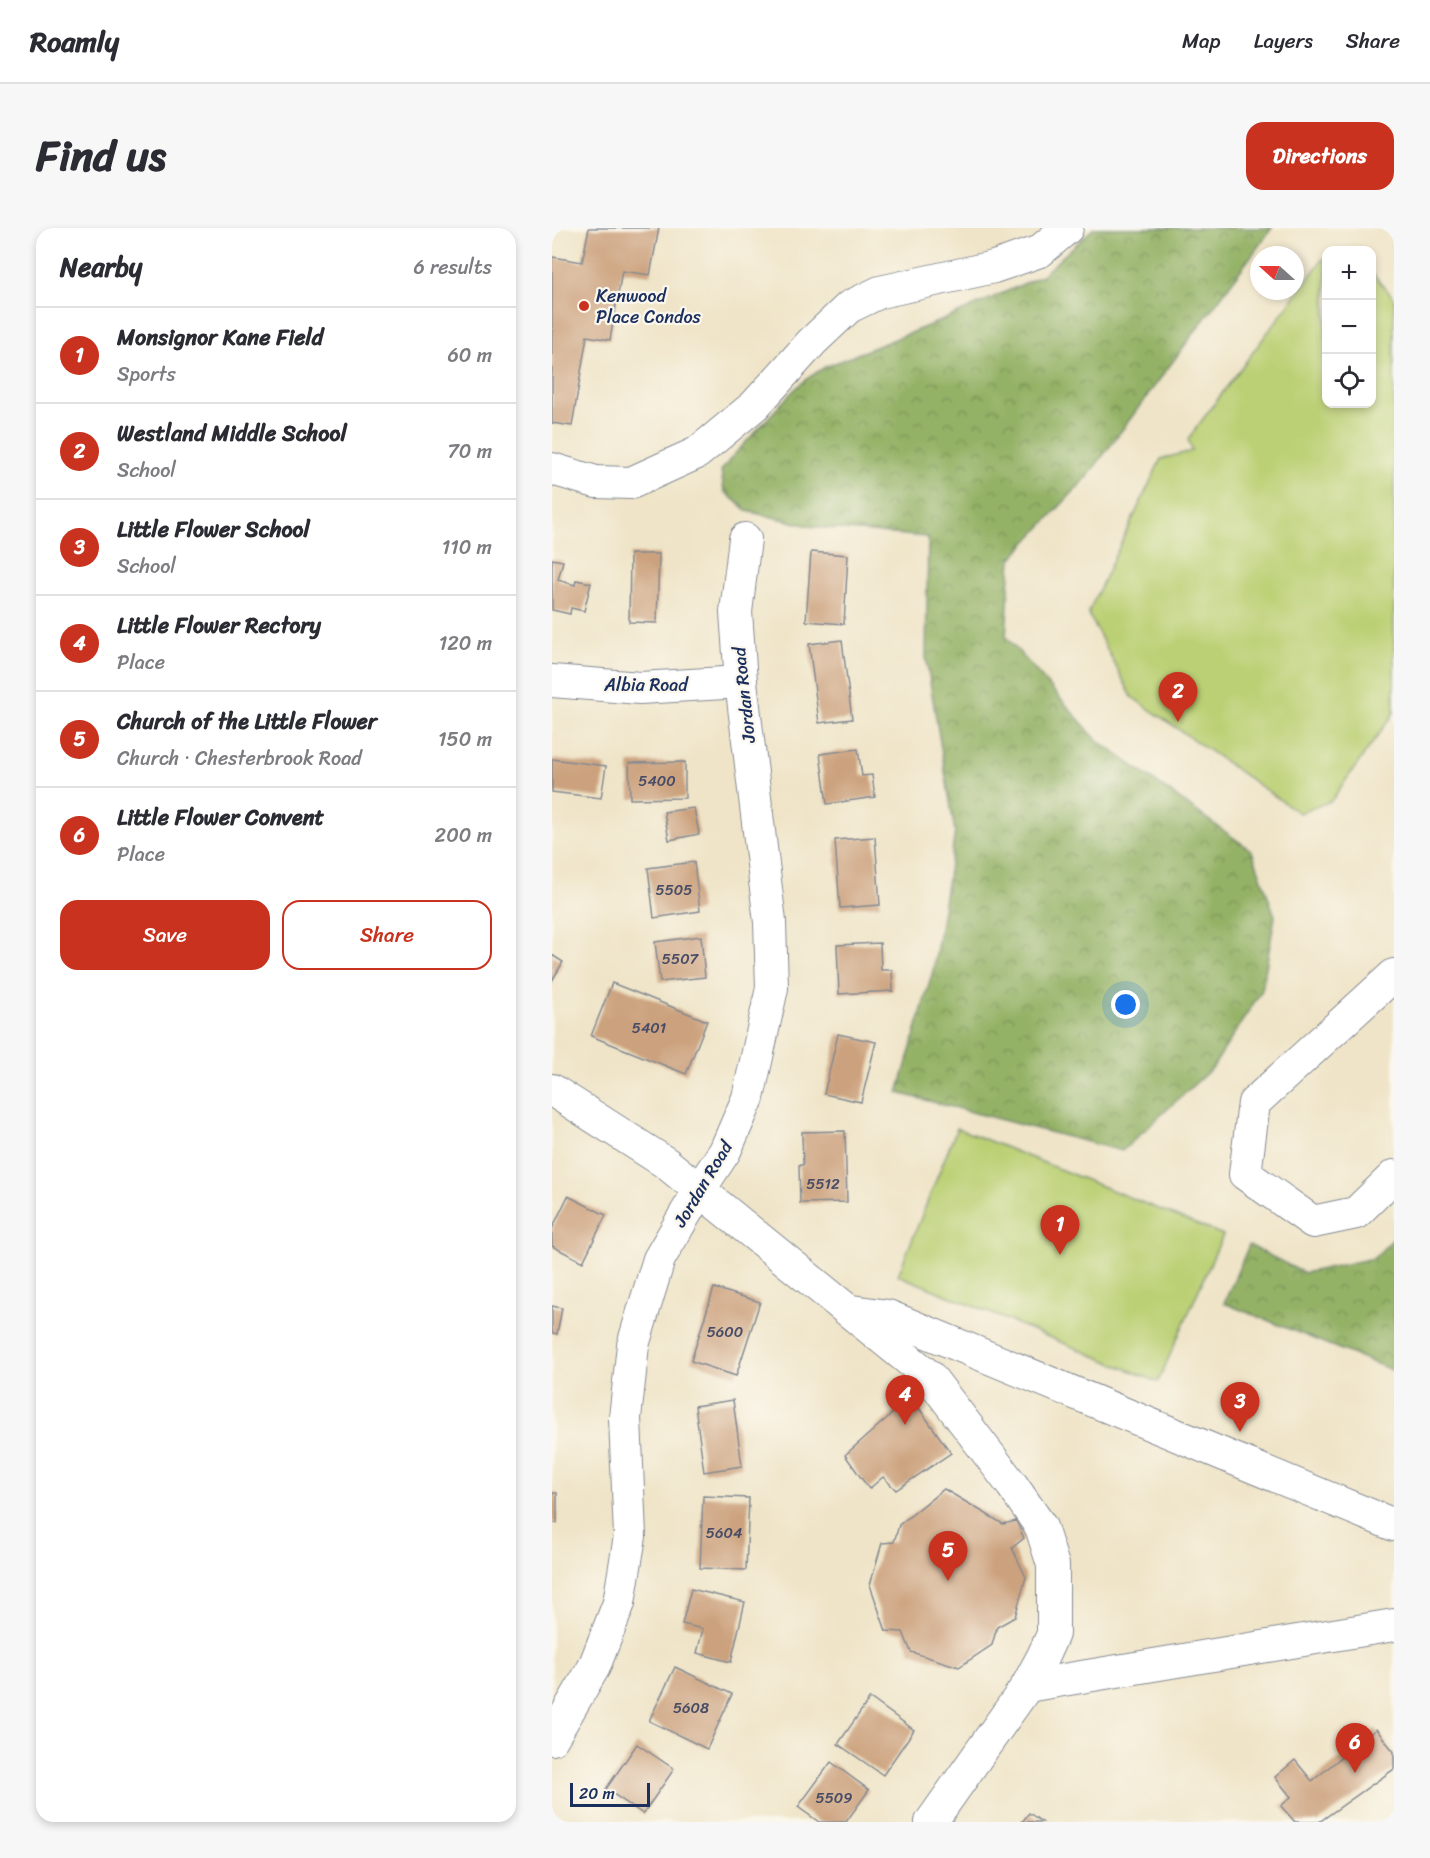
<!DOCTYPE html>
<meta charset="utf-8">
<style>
body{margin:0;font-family:Sriracha,sans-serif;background:#f7f7f7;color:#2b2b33}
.controls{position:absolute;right:18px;top:18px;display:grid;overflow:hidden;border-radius:12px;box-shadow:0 3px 9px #0003}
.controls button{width:54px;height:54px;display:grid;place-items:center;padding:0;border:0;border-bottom:2px solid #e1e1e2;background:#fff;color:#2b2b33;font:30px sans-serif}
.compass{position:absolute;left:698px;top:18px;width:54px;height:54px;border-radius:50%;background:#fff;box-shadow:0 3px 9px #0003;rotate:291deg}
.scale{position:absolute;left:18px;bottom:15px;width:80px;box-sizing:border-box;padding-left:6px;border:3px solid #1b2f5e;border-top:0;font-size:16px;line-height:21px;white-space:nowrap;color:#1b2f5e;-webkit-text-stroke:4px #fbf7ec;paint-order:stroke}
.you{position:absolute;left:574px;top:777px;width:21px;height:21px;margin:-15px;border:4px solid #fff;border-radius:50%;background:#1a73e8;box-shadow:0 0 0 9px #1a73e833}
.badge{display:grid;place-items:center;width:39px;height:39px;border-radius:50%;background:#c8321e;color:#fff;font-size:20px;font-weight:700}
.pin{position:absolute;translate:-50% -50px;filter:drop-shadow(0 2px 3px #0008)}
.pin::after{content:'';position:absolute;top:32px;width:21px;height:18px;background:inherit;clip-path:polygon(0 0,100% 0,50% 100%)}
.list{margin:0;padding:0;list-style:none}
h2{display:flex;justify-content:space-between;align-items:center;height:78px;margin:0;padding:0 24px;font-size:26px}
h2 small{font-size:20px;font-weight:400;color:#7c7c81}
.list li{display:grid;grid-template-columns:39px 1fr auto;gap:18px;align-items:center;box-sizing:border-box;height:96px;padding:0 24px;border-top:2px solid #e1e1e2}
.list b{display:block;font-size:22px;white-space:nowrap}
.list p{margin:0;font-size:20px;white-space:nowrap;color:#7c7c81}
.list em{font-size:20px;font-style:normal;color:#7c7c81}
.actions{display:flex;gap:12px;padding:18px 24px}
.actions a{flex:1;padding:14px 0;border:2px solid #c8321e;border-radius:18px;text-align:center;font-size:21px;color:#c8321e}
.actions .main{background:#c8321e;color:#fff}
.icon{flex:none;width:33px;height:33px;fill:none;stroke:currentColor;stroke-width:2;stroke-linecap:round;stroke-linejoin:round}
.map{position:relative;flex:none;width:842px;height:1594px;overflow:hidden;border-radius:18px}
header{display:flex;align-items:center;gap:36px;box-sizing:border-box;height:84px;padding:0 30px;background:#fff;border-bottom:2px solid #e1e1e2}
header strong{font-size:28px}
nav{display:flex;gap:33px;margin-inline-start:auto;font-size:21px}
.intro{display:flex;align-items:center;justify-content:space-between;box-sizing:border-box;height:144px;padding:0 36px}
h1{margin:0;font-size:42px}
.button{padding:15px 27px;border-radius:18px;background:#c8321e;color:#fff;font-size:21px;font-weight:700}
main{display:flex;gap:36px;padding:0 36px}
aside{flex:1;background:#fff;border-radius:18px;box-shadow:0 3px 9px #0003}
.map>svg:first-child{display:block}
.forest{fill:url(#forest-crowns);stroke:#587062;stroke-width:1.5}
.pitch{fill:#bbd074;stroke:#6b8069;stroke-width:1.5}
.building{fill:#cca27e}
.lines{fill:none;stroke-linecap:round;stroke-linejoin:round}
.minor-casing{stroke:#858a92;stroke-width:34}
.minor{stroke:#fff;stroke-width:32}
.poi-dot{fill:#c8321e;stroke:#fbf7ec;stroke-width:2}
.labels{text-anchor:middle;stroke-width:4.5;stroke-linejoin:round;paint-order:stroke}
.number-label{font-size:15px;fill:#474c66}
.poi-label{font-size:18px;fill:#1b2f5e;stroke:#fbf7ec;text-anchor:start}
.street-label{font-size:18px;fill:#1b2f5e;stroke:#fbf7ec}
</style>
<header>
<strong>Roamly</strong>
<nav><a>Map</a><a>Layers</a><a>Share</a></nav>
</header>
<div class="intro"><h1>Find us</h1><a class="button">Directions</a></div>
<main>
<aside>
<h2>Nearby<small>6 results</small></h2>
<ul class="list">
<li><span class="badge">1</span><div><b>Monsignor Kane Field</b><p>Sports</p></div><em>60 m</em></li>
<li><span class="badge">2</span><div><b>Westland Middle School</b><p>School</p></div><em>70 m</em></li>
<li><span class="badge">3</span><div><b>Little Flower School</b><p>School</p></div><em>110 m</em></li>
<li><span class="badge">4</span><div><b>Little Flower Rectory</b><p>Place</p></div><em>120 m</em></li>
<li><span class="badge">5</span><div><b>Church of the Little Flower</b><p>Church · Chesterbrook Road</p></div><em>150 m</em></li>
<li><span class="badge">6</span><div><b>Little Flower Convent</b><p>Place</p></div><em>200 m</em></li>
</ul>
<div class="actions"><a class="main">Save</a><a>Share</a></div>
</aside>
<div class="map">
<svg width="842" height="1594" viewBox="0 0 842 1594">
<defs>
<pattern id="forest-crowns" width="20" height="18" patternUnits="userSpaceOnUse" patternTransform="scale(1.5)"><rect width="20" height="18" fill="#94b266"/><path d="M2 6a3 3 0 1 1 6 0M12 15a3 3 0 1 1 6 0" fill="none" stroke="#789157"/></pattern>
</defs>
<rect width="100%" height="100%" fill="#fbf7ec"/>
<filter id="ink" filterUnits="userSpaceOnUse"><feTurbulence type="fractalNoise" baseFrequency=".0167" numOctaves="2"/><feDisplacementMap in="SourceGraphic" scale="12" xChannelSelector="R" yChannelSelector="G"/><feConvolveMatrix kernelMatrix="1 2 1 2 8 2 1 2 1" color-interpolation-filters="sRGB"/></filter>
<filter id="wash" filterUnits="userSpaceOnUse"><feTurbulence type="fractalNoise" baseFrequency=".008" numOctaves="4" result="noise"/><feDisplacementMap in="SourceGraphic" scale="24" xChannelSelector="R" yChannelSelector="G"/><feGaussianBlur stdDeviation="1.35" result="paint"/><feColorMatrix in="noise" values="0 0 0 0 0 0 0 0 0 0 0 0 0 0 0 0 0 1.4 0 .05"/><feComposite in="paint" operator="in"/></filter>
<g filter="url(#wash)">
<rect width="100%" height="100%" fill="#efe4c7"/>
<g class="forest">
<polygon points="542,0 720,0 535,249 459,331 454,409 545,512 700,623 723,688 710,762 661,839 570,923 346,865 382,739 403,604 374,430 376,309 262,299 195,283 172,263 169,243 180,229 241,163 256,150 273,139 393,91 489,48"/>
<polygon points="842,1010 842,1143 672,1075 697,1017 752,1045 822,1030"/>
</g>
<g class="pitch">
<polygon points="774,30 774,176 820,176 820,45 842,70 842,485 779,573 747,585 580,469 536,385 609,231 640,223 636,211 770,32"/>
<polygon points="405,900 671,1007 606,1154 346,1047"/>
</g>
<g id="blocks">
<g class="building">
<polygon points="37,0 107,0 98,47 70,43 58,112 35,108 20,198 0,195 0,29 30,34"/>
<polygon points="259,324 296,327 292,396 254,393"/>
<polygon points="78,326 107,326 105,395 77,394"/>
<polygon points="0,331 11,333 6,352 23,357 24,352 39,355 32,383 19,380 18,386 0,382"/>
<polygon points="290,412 300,491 267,495 257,416"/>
<polygon points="306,521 310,548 320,547 323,569 275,576 268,526"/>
<polygon points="0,531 54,538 49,570 0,564"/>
<polygon points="133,534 133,570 78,571 77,535"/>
<polygon points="142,580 147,606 117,612 112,584"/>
<polygon points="323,609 328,677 288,680 283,612"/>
<polygon points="142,634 148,683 102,690 96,640"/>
<polygon points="149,708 153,749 108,754 103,714"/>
<polygon points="328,715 329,742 340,742 341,763 287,766 285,717"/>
<polygon points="0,727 11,734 0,753"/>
<polygon points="60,755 155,793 134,846 39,808"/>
<polygon points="286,806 324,814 309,874 272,866"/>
<polygon points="293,903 295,974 248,975 247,937 251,937 250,904"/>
<polygon points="16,968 54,987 31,1034 0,1018 0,1001"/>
<polygon points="162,1060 208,1074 184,1148 139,1133"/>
<polygon points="0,1078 10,1080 5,1106 0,1105"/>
<polygon points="359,1169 399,1225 344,1262 331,1249 317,1261 293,1227"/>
<polygon points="181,1172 190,1238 152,1244 143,1178"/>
<polygon points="392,1261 451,1296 464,1293 472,1310 460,1320 474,1349 463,1389 445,1399 440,1417 407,1439 359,1424 351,1404 334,1403 318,1357 330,1315 342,1314 347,1297"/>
<rect x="0" y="1265" width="5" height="30"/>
<polygon points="151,1268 197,1270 194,1342 148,1340"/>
<polygon points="139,1361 193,1374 179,1434 145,1425 151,1401 130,1396"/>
<polygon points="123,1439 180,1466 155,1521 97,1493"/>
<polygon points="318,1470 362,1502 331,1547 286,1516"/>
<polygon points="824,1501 842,1524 842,1541 767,1594 743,1594 729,1578 739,1569 723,1549 743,1532 760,1553"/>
<polygon points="85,1516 122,1541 91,1586 54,1561"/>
<polygon points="279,1534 317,1562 294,1594 267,1594 246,1579"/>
<polygon points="477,1585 490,1594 470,1594"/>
</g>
</g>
</g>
<g filter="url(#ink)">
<use href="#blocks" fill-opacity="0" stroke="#858a92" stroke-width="1.5"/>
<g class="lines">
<defs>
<g id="minor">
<polyline points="0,241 44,254 79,255 145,225 203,177 260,114 297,79 328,64 442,39 488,23 515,0"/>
<polyline points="0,453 88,460 189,454"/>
<polyline points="842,747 702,875 693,946 761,994 804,985 842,948"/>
<polyline points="0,862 114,935 378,1149 460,1257 489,1299 501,1337 501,1406 491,1428 475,1458 379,1594"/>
<polyline points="300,1083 336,1088 842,1297"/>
<polyline points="475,1458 842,1397"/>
<polyline points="0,1511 42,1439 67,1375 78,1308 73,1190 81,1117 107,1031 148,961 173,923 196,870 220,760 218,694 189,454 184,384 193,311"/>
</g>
</defs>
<use href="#minor" class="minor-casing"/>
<use href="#minor" class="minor"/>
</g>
</g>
<circle class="poi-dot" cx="32" cy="78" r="6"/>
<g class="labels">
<g class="number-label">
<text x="105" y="558">5400</text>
<text x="122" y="667">5505</text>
<text x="128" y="736">5507</text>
<text x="97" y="805">5401</text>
<text x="271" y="961">5512</text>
<text x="173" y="1109">5600</text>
<text x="172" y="1310">5604</text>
<text x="139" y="1485">5608</text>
<text x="282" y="1575">5509</text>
</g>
<g class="poi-label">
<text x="44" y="74">Kenwood<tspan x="44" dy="21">Place Condos</tspan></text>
</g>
<g class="street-label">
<text x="94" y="463">Albia Road</text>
<text transform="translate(192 467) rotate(-96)" y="6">Jordan Road</text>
<text transform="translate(151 956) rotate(-59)" y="6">Jordan Road</text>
</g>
</g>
</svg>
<div class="controls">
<button>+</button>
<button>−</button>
<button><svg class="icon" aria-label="locate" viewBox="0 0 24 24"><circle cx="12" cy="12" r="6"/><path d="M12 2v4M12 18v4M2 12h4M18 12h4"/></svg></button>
</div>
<svg class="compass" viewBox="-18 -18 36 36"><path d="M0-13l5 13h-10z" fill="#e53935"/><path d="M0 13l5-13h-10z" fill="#7c7c81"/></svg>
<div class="scale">20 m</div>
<div class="you"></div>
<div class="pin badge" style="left:508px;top:1027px">1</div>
<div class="pin badge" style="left:626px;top:494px">2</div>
<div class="pin badge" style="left:688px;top:1204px">3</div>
<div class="pin badge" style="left:353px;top:1197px">4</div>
<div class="pin badge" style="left:396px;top:1353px">5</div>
<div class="pin badge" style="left:803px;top:1545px">6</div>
</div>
</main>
